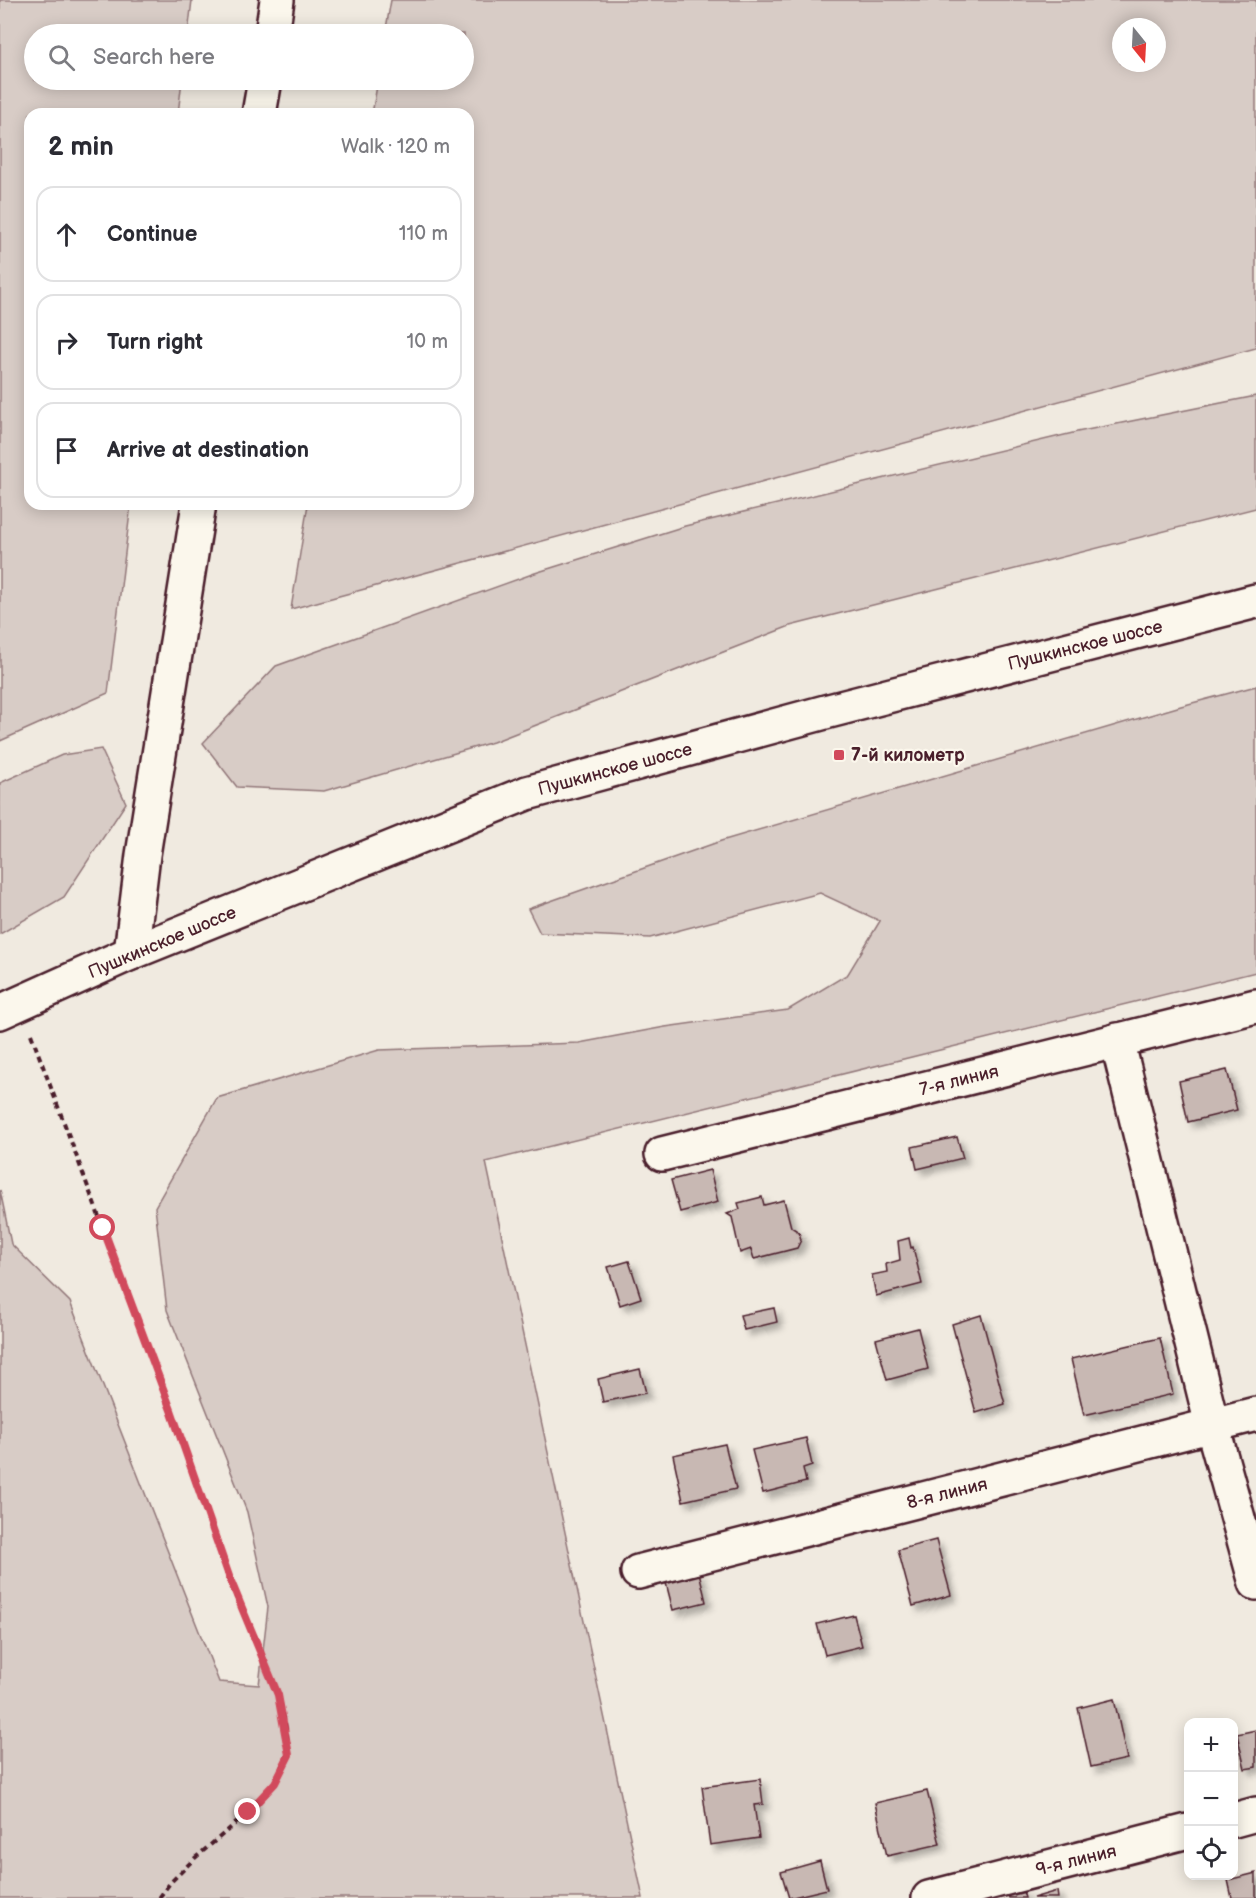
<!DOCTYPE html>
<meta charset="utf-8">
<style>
body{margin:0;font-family:"Balsamiq Sans",sans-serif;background:#f2f2f3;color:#2b2b33}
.controls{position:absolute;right:18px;bottom:18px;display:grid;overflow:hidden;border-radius:12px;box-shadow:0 3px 15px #0003}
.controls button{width:54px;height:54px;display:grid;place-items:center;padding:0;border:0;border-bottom:2px solid #e1e1e2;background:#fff;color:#2b2b33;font:30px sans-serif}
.compass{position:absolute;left:1112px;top:18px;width:54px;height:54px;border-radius:50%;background:#fff;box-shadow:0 3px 15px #0003;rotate:162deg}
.stop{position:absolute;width:18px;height:18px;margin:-14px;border:4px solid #d1495b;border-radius:50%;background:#fff}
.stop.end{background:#d1495b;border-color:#fff;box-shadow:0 2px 6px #0008}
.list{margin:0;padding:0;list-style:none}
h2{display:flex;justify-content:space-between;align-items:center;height:78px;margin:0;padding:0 24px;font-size:26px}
h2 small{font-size:20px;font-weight:400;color:#7c7c81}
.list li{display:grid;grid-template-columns:39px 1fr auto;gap:18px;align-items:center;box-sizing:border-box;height:96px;margin:0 12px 12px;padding:0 12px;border:2px solid #e1e1e2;border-radius:18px}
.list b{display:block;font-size:22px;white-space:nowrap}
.list em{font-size:20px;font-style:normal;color:#7c7c81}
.icon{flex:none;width:33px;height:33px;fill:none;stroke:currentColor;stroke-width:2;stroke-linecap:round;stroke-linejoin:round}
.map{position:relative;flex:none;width:1256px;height:1898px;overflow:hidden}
.search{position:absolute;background:#fff;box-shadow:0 3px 15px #0003;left:24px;top:24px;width:450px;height:66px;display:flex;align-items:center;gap:15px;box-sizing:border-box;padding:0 21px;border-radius:33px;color:#7c7c81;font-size:22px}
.panel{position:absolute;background:#fff;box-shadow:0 3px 15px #0003;left:24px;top:108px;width:450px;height:402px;border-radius:18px}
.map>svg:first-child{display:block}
.green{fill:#d8ccc6;stroke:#917678;stroke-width:1.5;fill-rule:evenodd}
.building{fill:#c8b8b3;stroke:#4a1f2b;stroke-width:1.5;filter:url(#shadow)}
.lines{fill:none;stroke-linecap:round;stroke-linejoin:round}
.minor-casing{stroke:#4a1f2b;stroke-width:38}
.major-casing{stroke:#4a1f2b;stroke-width:38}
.path{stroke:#4a1f2b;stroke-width:4;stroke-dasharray:6 4.5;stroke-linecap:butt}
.minor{stroke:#fbf7ec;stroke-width:33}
.major{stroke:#fbf7ec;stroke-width:33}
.route{stroke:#d1495b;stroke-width:8}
.poi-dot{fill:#d1495b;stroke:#fbf7ec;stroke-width:2}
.labels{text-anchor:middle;stroke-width:4.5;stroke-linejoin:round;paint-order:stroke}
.street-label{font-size:18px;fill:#4a1f2b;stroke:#fbf7ec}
.poi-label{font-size:18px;font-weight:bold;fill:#4a1f2b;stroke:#fbf7ec;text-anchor:start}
</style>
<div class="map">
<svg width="1256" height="1898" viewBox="0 0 1256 1898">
<defs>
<filter id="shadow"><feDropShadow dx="5.5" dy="5.5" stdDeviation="3" flood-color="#0004"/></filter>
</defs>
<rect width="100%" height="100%" fill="#f0eae0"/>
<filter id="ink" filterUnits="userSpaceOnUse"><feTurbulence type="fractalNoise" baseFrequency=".0167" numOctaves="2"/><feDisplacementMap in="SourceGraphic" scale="12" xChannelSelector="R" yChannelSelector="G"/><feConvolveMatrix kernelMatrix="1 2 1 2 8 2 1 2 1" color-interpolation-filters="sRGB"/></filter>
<g filter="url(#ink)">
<g class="green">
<polygon points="0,0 192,0 188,34 34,34 34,80 182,80 178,114 30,114 30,504 131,504 108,693 0,741"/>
<path d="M391 0H1256V348L291 609 308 504H468V114H372L378 80H464V34H385ZM1121 27H1157V63H1121Z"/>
<polygon points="1256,396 1256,508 790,626 493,742 324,791 237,787 203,743 276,666 535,573 685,526 1077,432"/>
<polygon points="1256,686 1256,972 486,1162 643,1898 0,1898 0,1190 11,1244 70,1302 219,1682 259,1685 268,1607 247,1512 167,1310 155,1207 217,1098 379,1050 579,1043 665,1027 788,1010 848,974 880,921 820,893 650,938 540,933 528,909 721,841 1181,706"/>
<polygon points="101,749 126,803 64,897 0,934 0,783 62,755"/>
</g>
<g class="building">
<polygon points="1227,1070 1237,1110 1188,1122 1179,1081"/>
<polygon points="957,1137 963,1158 917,1169 912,1147"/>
<polygon points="710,1170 718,1202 680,1212 671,1180"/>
<polygon points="762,1197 764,1205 784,1200 791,1227 799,1232 801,1240 797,1248 754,1259 751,1249 740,1253 732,1217 727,1214 740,1209 738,1203"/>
<polygon points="909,1238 911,1248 913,1247 922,1284 876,1296 872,1275 887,1272 886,1264 900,1260 898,1241"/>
<polygon points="629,1261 641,1298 620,1305 608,1267"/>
<polygon points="774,1308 777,1322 744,1330 740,1315"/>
<polygon points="981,1315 1005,1404 976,1413 952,1324"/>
<polygon points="918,1328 928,1369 887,1380 876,1339"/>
<polygon points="1160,1338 1173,1394 1084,1415 1071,1359"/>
<polygon points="640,1369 646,1393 603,1402 598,1379"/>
<polygon points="806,1438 812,1465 803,1468 806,1482 763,1493 752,1450"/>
<polygon points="725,1444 736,1489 683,1501 673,1455"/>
<polygon points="936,1540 951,1595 913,1606 898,1550"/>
<polygon points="699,1572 706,1602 673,1610 665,1579"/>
<polygon points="854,1615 862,1646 825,1655 817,1624"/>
<polygon points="1114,1699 1127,1759 1091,1767 1078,1708"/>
<polygon points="1256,1730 1256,1767 1245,1769 1237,1734"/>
<polygon points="760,1779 763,1804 754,1805 759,1838 710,1845 702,1787"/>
<polygon points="927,1791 940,1844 887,1856 875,1803"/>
<polygon points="820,1861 827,1889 789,1898 781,1872"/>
<polygon points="1256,1873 1256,1898 1232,1898 1228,1880"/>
<polygon points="1023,1891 1025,1898 1009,1898 1008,1895"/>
<polygon points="1057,1891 1058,1898 1033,1898"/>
</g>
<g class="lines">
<defs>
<g id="minor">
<polyline points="272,34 277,0"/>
<polyline points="259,114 265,80"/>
<polyline points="131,953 143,855 199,504"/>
<polyline points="1117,1040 1212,1425 1256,1583"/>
<polyline points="662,1154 1256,1006"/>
<polyline points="638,1572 1256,1414"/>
<polyline points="1234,1820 1256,1814"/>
<polyline points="929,1898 1188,1831"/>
</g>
<polyline id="major" points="0,1012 131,953 527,793 829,711 1256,601"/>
</defs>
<use href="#minor" class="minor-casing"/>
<use href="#major" class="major-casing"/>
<polyline class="path" points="31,1034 171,1410 230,1579 278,1695 285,1724 289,1755 275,1783 248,1813 195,1858 170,1883 159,1898"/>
<use href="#minor" class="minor"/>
<use href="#major" class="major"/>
</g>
</g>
<g class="lines" filter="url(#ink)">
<polyline class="route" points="103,1228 171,1410 230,1579 278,1695 289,1755 275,1783 248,1812"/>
</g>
<rect class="poi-dot" x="833" y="749" width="12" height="12" rx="3"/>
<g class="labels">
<g class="street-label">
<text transform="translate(1085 645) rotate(-14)" y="6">Пушкинское шоссе</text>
<text transform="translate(615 769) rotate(-15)" y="6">Пушкинское шоссе</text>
<text transform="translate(162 942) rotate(-23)" y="6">Пушкинское шоссе</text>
<text transform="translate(959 1080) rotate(-14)" y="6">7-я линия</text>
<text transform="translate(947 1493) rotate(-14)" y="6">8-я линия</text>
<text transform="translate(1076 1860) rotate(-14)" y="6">9-я линия</text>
</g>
<g class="poi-label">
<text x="851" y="761">7-й километр</text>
</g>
</g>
</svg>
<div class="controls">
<button>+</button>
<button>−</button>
<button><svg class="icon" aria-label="locate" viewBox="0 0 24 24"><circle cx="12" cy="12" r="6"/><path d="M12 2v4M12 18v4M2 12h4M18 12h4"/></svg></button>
</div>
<svg class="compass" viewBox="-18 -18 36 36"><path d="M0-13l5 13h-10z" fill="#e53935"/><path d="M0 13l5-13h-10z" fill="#7c7c81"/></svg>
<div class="stop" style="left:103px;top:1228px"></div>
<div class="stop end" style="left:248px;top:1812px"></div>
<div class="search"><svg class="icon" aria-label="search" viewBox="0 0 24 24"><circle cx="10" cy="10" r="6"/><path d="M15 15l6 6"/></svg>Search here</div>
<section class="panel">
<h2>2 min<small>Walk · 120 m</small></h2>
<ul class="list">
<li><svg class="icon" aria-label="ahead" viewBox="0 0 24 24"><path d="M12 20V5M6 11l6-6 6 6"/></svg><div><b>Continue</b></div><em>110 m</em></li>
<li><svg class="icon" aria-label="right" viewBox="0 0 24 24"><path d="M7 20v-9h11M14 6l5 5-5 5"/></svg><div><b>Turn right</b></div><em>10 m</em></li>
<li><svg class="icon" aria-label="arrive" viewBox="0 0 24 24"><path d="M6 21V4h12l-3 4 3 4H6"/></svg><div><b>Arrive at destination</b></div></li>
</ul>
</section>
</div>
